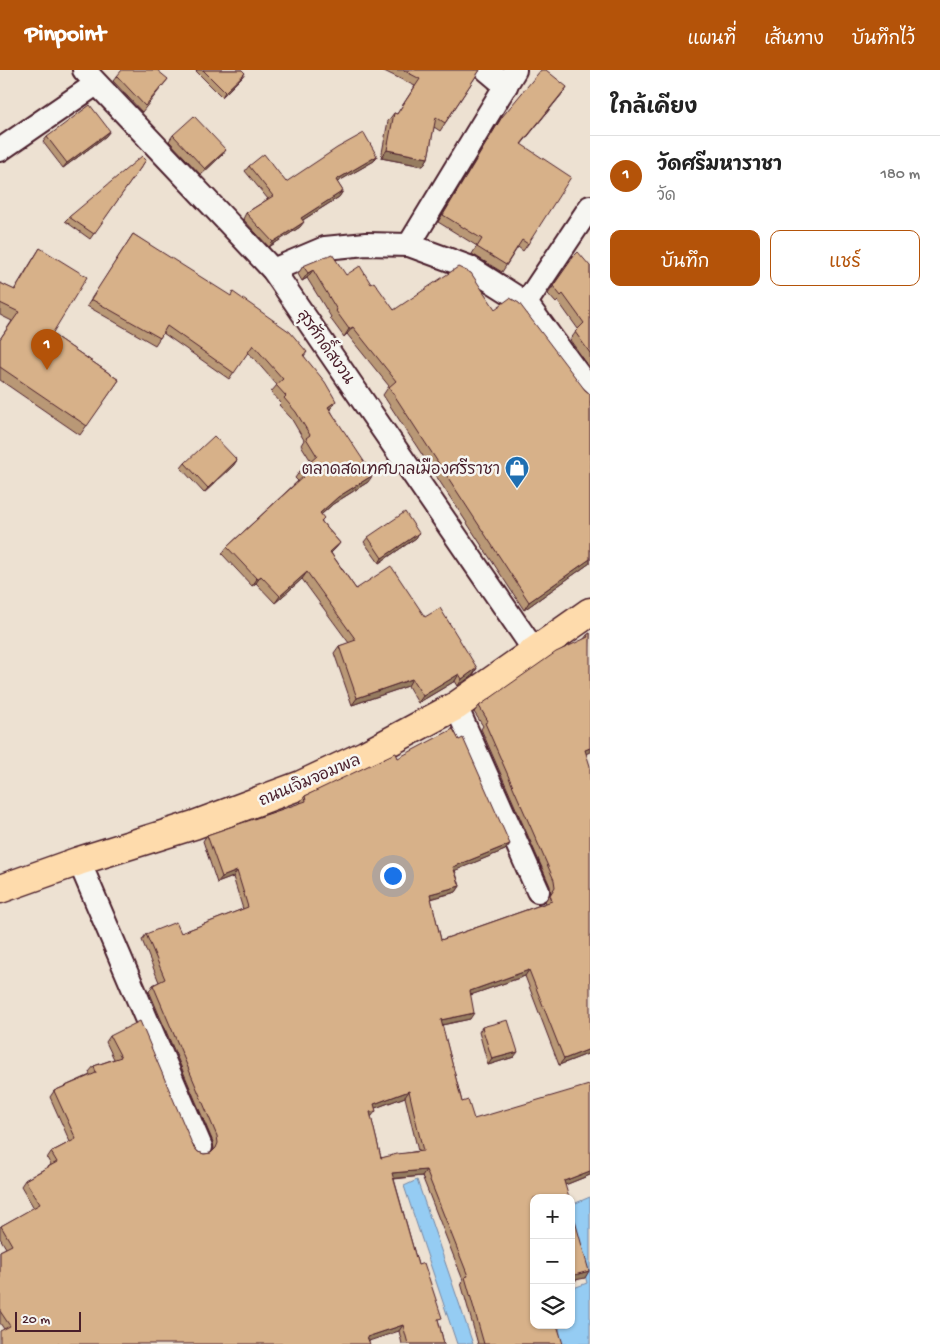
<!DOCTYPE html>
<html lang="th">
<meta charset="utf-8">
<style>
body{margin:0;font-family:"Gochi Hand","Playpen Sans Thai",sans-serif;background:#f2f2f2;color:#222}
.controls{position:absolute;right:15px;bottom:15px;display:grid;overflow:hidden;border-radius:10px;box-shadow:0 1px 4px #0004}
.controls button{width:45px;height:45px;display:grid;place-items:center;padding:0;border:0;border-bottom:1px solid #e0e0e0;background:#fff;color:#222;font:25px sans-serif}
.scale{position:absolute;left:15px;bottom:12px;width:66px;box-sizing:border-box;padding-left:5px;border:2px solid #4a1f2b;border-top:0;font-size:14px;line-height:18px;white-space:nowrap;color:#4a1f2b;-webkit-text-stroke:4px #f6f6f2;paint-order:stroke}
.you{position:absolute;left:392px;top:805px;width:18px;height:18px;margin:-12px;border:4px solid #fff;border-radius:50%;background:#1a73e8;box-shadow:0 0 0 8px #1a73e833}
.badge{display:grid;place-items:center;width:32px;height:32px;border-radius:50%;background:#b45309;color:#fff;font-size:16px;font-weight:700}
.pin{position:absolute;translate:-50% -41px;filter:drop-shadow(0 1px 2px #0008)}
.pin::after{content:'';position:absolute;top:26px;width:18px;height:15px;background:inherit;clip-path:polygon(0 0,100% 0,50% 100%)}
.list{margin:0;padding:0;list-style:none}
h2{display:flex;justify-content:space-between;align-items:center;height:65px;margin:0;padding:0 20px;font-size:21px}
h2 small{font-size:16px;font-weight:400;color:#767676}
.list li{display:grid;grid-template-columns:32px 1fr auto;gap:15px;align-items:center;box-sizing:border-box;height:80px;padding:0 20px;border-top:1px solid #e0e0e0}
.list b{display:block;font-size:19px;white-space:nowrap}
.list p{margin:0;font-size:16px;white-space:nowrap;color:#767676}
.list em{font-size:16px;font-style:normal;color:#767676}
.actions{display:flex;gap:10px;padding:15px 20px}
.actions a{flex:1;padding:11px 0;border:1px solid #b45309;border-radius:10px;text-align:center;font-size:18px;color:#b45309}
.actions .main{background:#b45309;color:#fff}
.icon{flex:none;width:28px;height:28px;fill:none;stroke:currentColor;stroke-width:2;stroke-linecap:round;stroke-linejoin:round}
.map{position:relative;flex:none;width:590px;height:1274px;overflow:hidden}
header{display:flex;align-items:center;gap:30px;box-sizing:border-box;height:70px;padding:0 25px;background:#b45309;color:#fff}
header strong{font-size:24px}
nav{display:flex;gap:28px;margin-inline-start:auto;font-size:18px}
main{display:flex}
aside{flex:1;background:#fff}
.map>svg:first-child{display:block}
.water{fill:#95ccf3;stroke:#7787a3}
.lines{fill:none;stroke-linecap:round;stroke-linejoin:round}
.minor-casing{stroke:#4a1f2b;stroke-width:26}
.major-casing{stroke:#4a1f2b;stroke-width:31}
.minor{stroke:#f6f6f2;stroke-width:22}
.major{stroke:#fedbac;stroke-width:28}
.wall{fill:#b99876;stroke:#4a1f2b;fill-rule:evenodd}
.shaded-wall{fill:#967c60;stroke:#4a1f2b}
.building{fill:#d7b189;stroke:#4a1f2b;fill-rule:evenodd}
.labels{text-anchor:middle;stroke-width:5;stroke-linejoin:round;paint-order:stroke}
.street-label{font-size:16px;fill:#4a1f2b;stroke:#f6f6f2}
.poi-label{font-size:16px;fill:#4a1f2b;stroke:#f6f6f2;text-anchor:end}
</style>
<header>
<strong>Pinpoint</strong>
<nav><a>แผนที่</a><a>เส้นทาง</a><a>บันทึกไว้</a></nav>
</header>
<main>
<div class="map">
<svg width="590" height="1274" viewBox="0 0 590 1274">
<rect width="100%" height="100%" fill="#ede1d2"/>
<filter id="ink" filterUnits="userSpaceOnUse"><feTurbulence type="fractalNoise" baseFrequency=".02" numOctaves="2"/><feDisplacementMap in="SourceGraphic" scale="10" xChannelSelector="R" yChannelSelector="G"/><feConvolveMatrix kernelMatrix="1 2 1 2 8 2 1 2 1" color-interpolation-filters="sRGB"/></filter>
<g filter="url(#ink)">
<g class="water">
<polygon points="417,1110 473,1274 457,1274 404,1116"/>
<polygon points="590,1127 590,1274 561,1274 559,1255 571,1255 571,1219 587,1213 571,1147 571,1135"/>
</g>
<g class="lines">
<defs>
<g id="minor">
<polyline points="84,0 273,200 534,580"/>
<polyline points="487,0 506,16"/>
<polyline points="0,80 96,14"/>
<polyline points="409,175 515,0"/>
<polyline points="273,200 325,178 366,174 409,175 469,197 526,233 590,320"/>
<polyline points="526,233 590,137"/>
<polyline points="456,636 538,821"/>
<polyline points="79,791 201,1077"/>
</g>
<polyline id="major" points="0,819 79,791 194,755 301,715 365,685 456,636 590,542"/>
</defs>
<use href="#minor" class="minor-casing"/>
<use href="#major" class="major-casing"/>
<use href="#minor" class="minor"/>
<use href="#major" class="major"/>
</g>
<g class="wall">
<polygon points="195,0 242,0 245,3 241,8 222,27"/>
<polygon points="382,0 480,0 440,61 434,57 428,88 423,96 381,88 388,51 394,43 397,44 415,16"/>
<polygon points="117,6 168,9 142,42 113,11"/>
<polygon points="562,24 521,74 528,174 523,181 518,177 502,202 472,184 477,176 438,152 502,47"/>
<polygon points="173,65 222,85 201,105 169,71"/>
<polygon points="106,66 63,98 43,72 47,67"/>
<polygon points="377,86 374,91 337,112 343,121 339,127 303,150 300,157 269,177 243,149 246,143 268,129 245,101 249,96 286,112"/>
<polygon points="146,90 90,169 65,151 69,147"/>
<polygon points="133,164 307,282 304,286 331,338 330,339 368,412 333,434 321,445 322,452 340,473 335,479 331,483 356,519 425,547 477,598 473,605 458,616 455,611 418,633 408,616 352,635 334,583 339,576 349,573 302,509 275,533 256,513 252,516 222,484 227,477 298,411 295,408 300,401 311,391 301,375 304,370 291,348 279,335 281,333 271,322 277,315 248,282 229,309 163,263 155,275 87,236"/>
<polygon points="40,178 52,264 119,310 80,365 0,310 0,269 12,251 0,245 0,213 14,220"/>
<polygon points="574,186 590,196 590,298 570,270 578,259 558,231 556,233 548,224"/>
<polygon points="303,196 346,205 371,214 394,240 495,239 590,324 590,493 524,540 383,325 389,316 347,264 344,267 330,248 331,247 307,208 302,211 298,204"/>
<polygon points="237,390 233,396 204,423 181,398 185,393"/>
<polygon points="419,463 416,468 379,493 364,472 368,467"/>
<path d="M590 563 586 684 590 983 559 995 525 906 470 925V949L442 955 462 1032 474 1049 590 1105 565 1115 534 1255 563 1274H478L461 1213 463 1210 422 1106 394 1109 418 1195 439 1253 444 1274H402L399 1261 4 1259 0 1253V1181L6 1178 0 1168V1157L1 1156 34 1138 21 1116 25 1110 51 1095 47 1088 51 1082 70 1072 50 1027 54 1021 90 1005 89 1002 94 996 114 989 106 972 110 966 198 1082 204 1084 211 1083 213 1081 214 1079 213 1072 149 921 153 915 159 912 142 870 146 864 181 863 243 839 233 807 217 813 203 771 207 765 301 733 300 732 305 726 398 688 510 774 505 780 455 800 460 816 456 822 431 829 441 870 546 833 545 831 551 823 550 816 481 659 483 656 474 642 479 636 584 569 587 565ZM405 1027 418 1081 381 1088 371 1047 375 1038Z"/>
<polygon points="482,957 514,987 488,995 479,962"/>
</g>
<g class="shaded-wall">
<polygon points="245,3 241,8 222,27 225,22"/>
<polygon points="567,17 562,24 516,81 521,74"/>
<polygon points="110,61 106,66 63,98 67,93"/>
<polygon points="226,80 222,85 201,105 205,99"/>
<polygon points="387,80 428,88 423,96 381,88"/>
<polygon points="377,86 374,91 332,115 336,110"/>
<polygon points="343,121 339,127 298,153 301,148"/>
<polygon points="304,152 300,157 269,177 273,172"/>
<polygon points="313,200 307,208 302,211 308,203"/>
<polygon points="353,257 347,264 344,267 349,259"/>
<polygon points="336,331 331,338 324,343 328,337"/>
<polygon points="237,390 233,396 204,423 208,418"/>
<polygon points="373,405 368,412 333,434 315,450 320,443 338,427"/>
<polygon points="419,463 416,468 379,493 382,488"/>
<polygon points="340,473 335,479 325,489 330,482"/>
<polygon points="590,489 590,493 524,540 529,532"/>
<polygon points="307,502 302,509 275,533 280,526"/>
<polygon points="261,506 256,513 252,516 257,509"/>
<polygon points="477,598 473,605 458,616 462,609"/>
<polygon points="459,604 455,611 418,633 423,626"/>
<polygon points="412,609 408,616 352,635 357,628"/>
<polygon points="590,678 590,682 581,686 585,680"/>
<polygon points="510,774 505,780 449,803 453,797"/>
<polygon points="237,801 233,807 217,813 222,807"/>
<polygon points="460,816 456,822 425,830 430,824"/>
<polygon points="529,900 525,906 465,927 470,921"/>
<polygon points="474,943 470,949 437,956 441,950"/>
<polygon points="590,979 590,983 559,995 564,989"/>
<polygon points="518,982 514,987 488,995 492,989"/>
<polygon points="409,1021 405,1027 370,1040 374,1034"/>
<polygon points="376,1041 371,1047 365,1048 370,1042"/>
<polygon points="426,1100 422,1106 388,1109 392,1103"/>
<polygon points="590,1101 590,1105 560,1117 564,1111"/>
<polygon points="589,1201 585,1208 571,1211 571,1206"/>
<polygon points="403,1255 399,1261 363,1273 367,1267"/>
</g>
<g class="building">
<polygon points="122,0 157,0 168,9 145,36 117,6"/>
<polygon points="203,0 242,0 245,3 225,22"/>
<polygon points="403,0 480,0 445,53 436,47 428,88 387,80 394,43 397,44 420,9"/>
<polygon points="541,0 546,0 567,17 521,74 571,107 528,174 522,170 506,195 477,177 482,169 443,145 502,47"/>
<polygon points="90,35 110,61 67,93 47,67"/>
<polygon points="194,46 226,80 205,99 173,65"/>
<polygon points="364,63 377,86 336,110 343,121 301,148 304,152 273,172 246,143 273,126 249,96 264,84 286,112 337,78"/>
<polygon points="142,86 146,90 94,164 69,147"/>
<polygon points="133,164 231,226 233,222 290,262 307,282 303,285 325,312 336,331 328,337 373,405 338,427 320,443 324,448 321,451 340,473 330,482 356,519 391,496 425,547 440,538 477,598 462,609 459,604 423,626 412,609 357,628 339,576 356,570 307,502 280,526 261,506 257,509 227,477 304,406 300,401 317,386 306,368 310,365 296,342 284,328 286,326 276,315 283,309 253,275 234,303 167,256 160,268 91,229"/>
<polygon points="40,178 87,207 52,264 119,310 87,356 0,297 0,269 19,242 0,233 0,213 15,220"/>
<polygon points="578,182 590,196 590,283 575,262 584,253 563,224 561,226 553,216 574,186"/>
<polygon points="332,184 346,205 360,196 371,214 374,212 394,240 458,197 471,203 495,239 510,228 519,233 585,320 590,324 590,489 529,532 389,317 396,311 353,257 349,259 336,241 337,240 313,200 308,203 303,196"/>
<polygon points="214,366 237,390 208,418 185,393"/>
<polygon points="405,442 419,463 382,488 368,467"/>
<path d="M590 563V678L585 680 590 696V979L564 989 529 900 470 921 474 943 441 950 462 1032 468 1030 474 1049 589 1015 590 1019V1101L564 1111 569 1128H534V1255H557L563 1274H484L465 1207 468 1206 426 1100 392 1103 418 1195 424 1193 442 1248 438 1249 444 1274H408L403 1255 367 1267 370 1274H0V1261L10 1256 0 1241V1181L12 1175 1 1156 40 1134 25 1110 57 1092 51 1082 76 1069 54 1021 96 1003 94 996 121 987 110 966 140 951 193 1076 198 1082 204 1084 211 1083 216 1078 218 1073 217 1066 153 915 165 909 146 864 176 852 181 863 248 837 237 801 222 807 207 765 306 731 305 726 393 684 396 683 398 688 453 659 459 670 463 668 510 774 453 797 460 816 430 824 441 870 552 831 550 825 555 817 554 810 485 653 488 651 479 636 556 582 588 567 587 565ZM409 1021 423 1081 397 1084 381 1088 370 1042 376 1041 374 1034Z"/>
<polygon points="508,950 518,982 492,989 482,957"/>
<polygon points="571,1137 589,1201 571,1206"/>
</g>
</g>
<defs>
<symbol id="shop-pin" viewBox="-11 -11 22 30"><path d="M0 17L-7.5 6A9.5 9.5 0 1 1 7.5 6Z" fill="#1f6fb2" stroke="#f6f6f2"/><path d="M-5-2.5h2.3a2.7 3.5 0 0 1 5.4 0H5L5.5 6h-11ZM-1.5-2.5h3a1.5 2.3 0 0 0-3 0Z" fill="#fff"/></symbol>
</defs>
<g fill-rule="evenodd">
<use href="#shop-pin" x="503" y="384" width="28" height="38"/>
</g>
<g class="labels">
<g class="street-label">
<text transform="translate(327 276) rotate(55)" y="6">สุรศักดิ์สงวน</text>
<text transform="translate(309 709) rotate(-23)" y="6">ถนนเจิมจอมพล</text>
</g>
<g class="poi-label">
<text x="500" y="404">ตลาดสดเทศบาลเมืองศรีราชา</text>
</g>
</g>
</svg>
<div class="controls">
<button>+</button>
<button>−</button>
<button><svg class="icon" aria-label="layers" viewBox="0 0 24 24"><path d="M12 4l9 5-9 5-9-5zM3 14l9 5 9-5"/></svg></button>
</div>
<div class="scale">20 m</div>
<div class="you"></div>
<div class="pin badge" style="left:47px;top:300px">1</div>
</div>
<aside>
<h2>ใกล้เคียง<small></small></h2>
<ul class="list">
<li><span class="badge">1</span><div><b>วัดศรีมหาราชา</b><p>วัด</p></div><em>180 m</em></li>
</ul>
<div class="actions"><a class="main">บันทึก</a><a>แชร์</a></div>
</aside>
</main>
